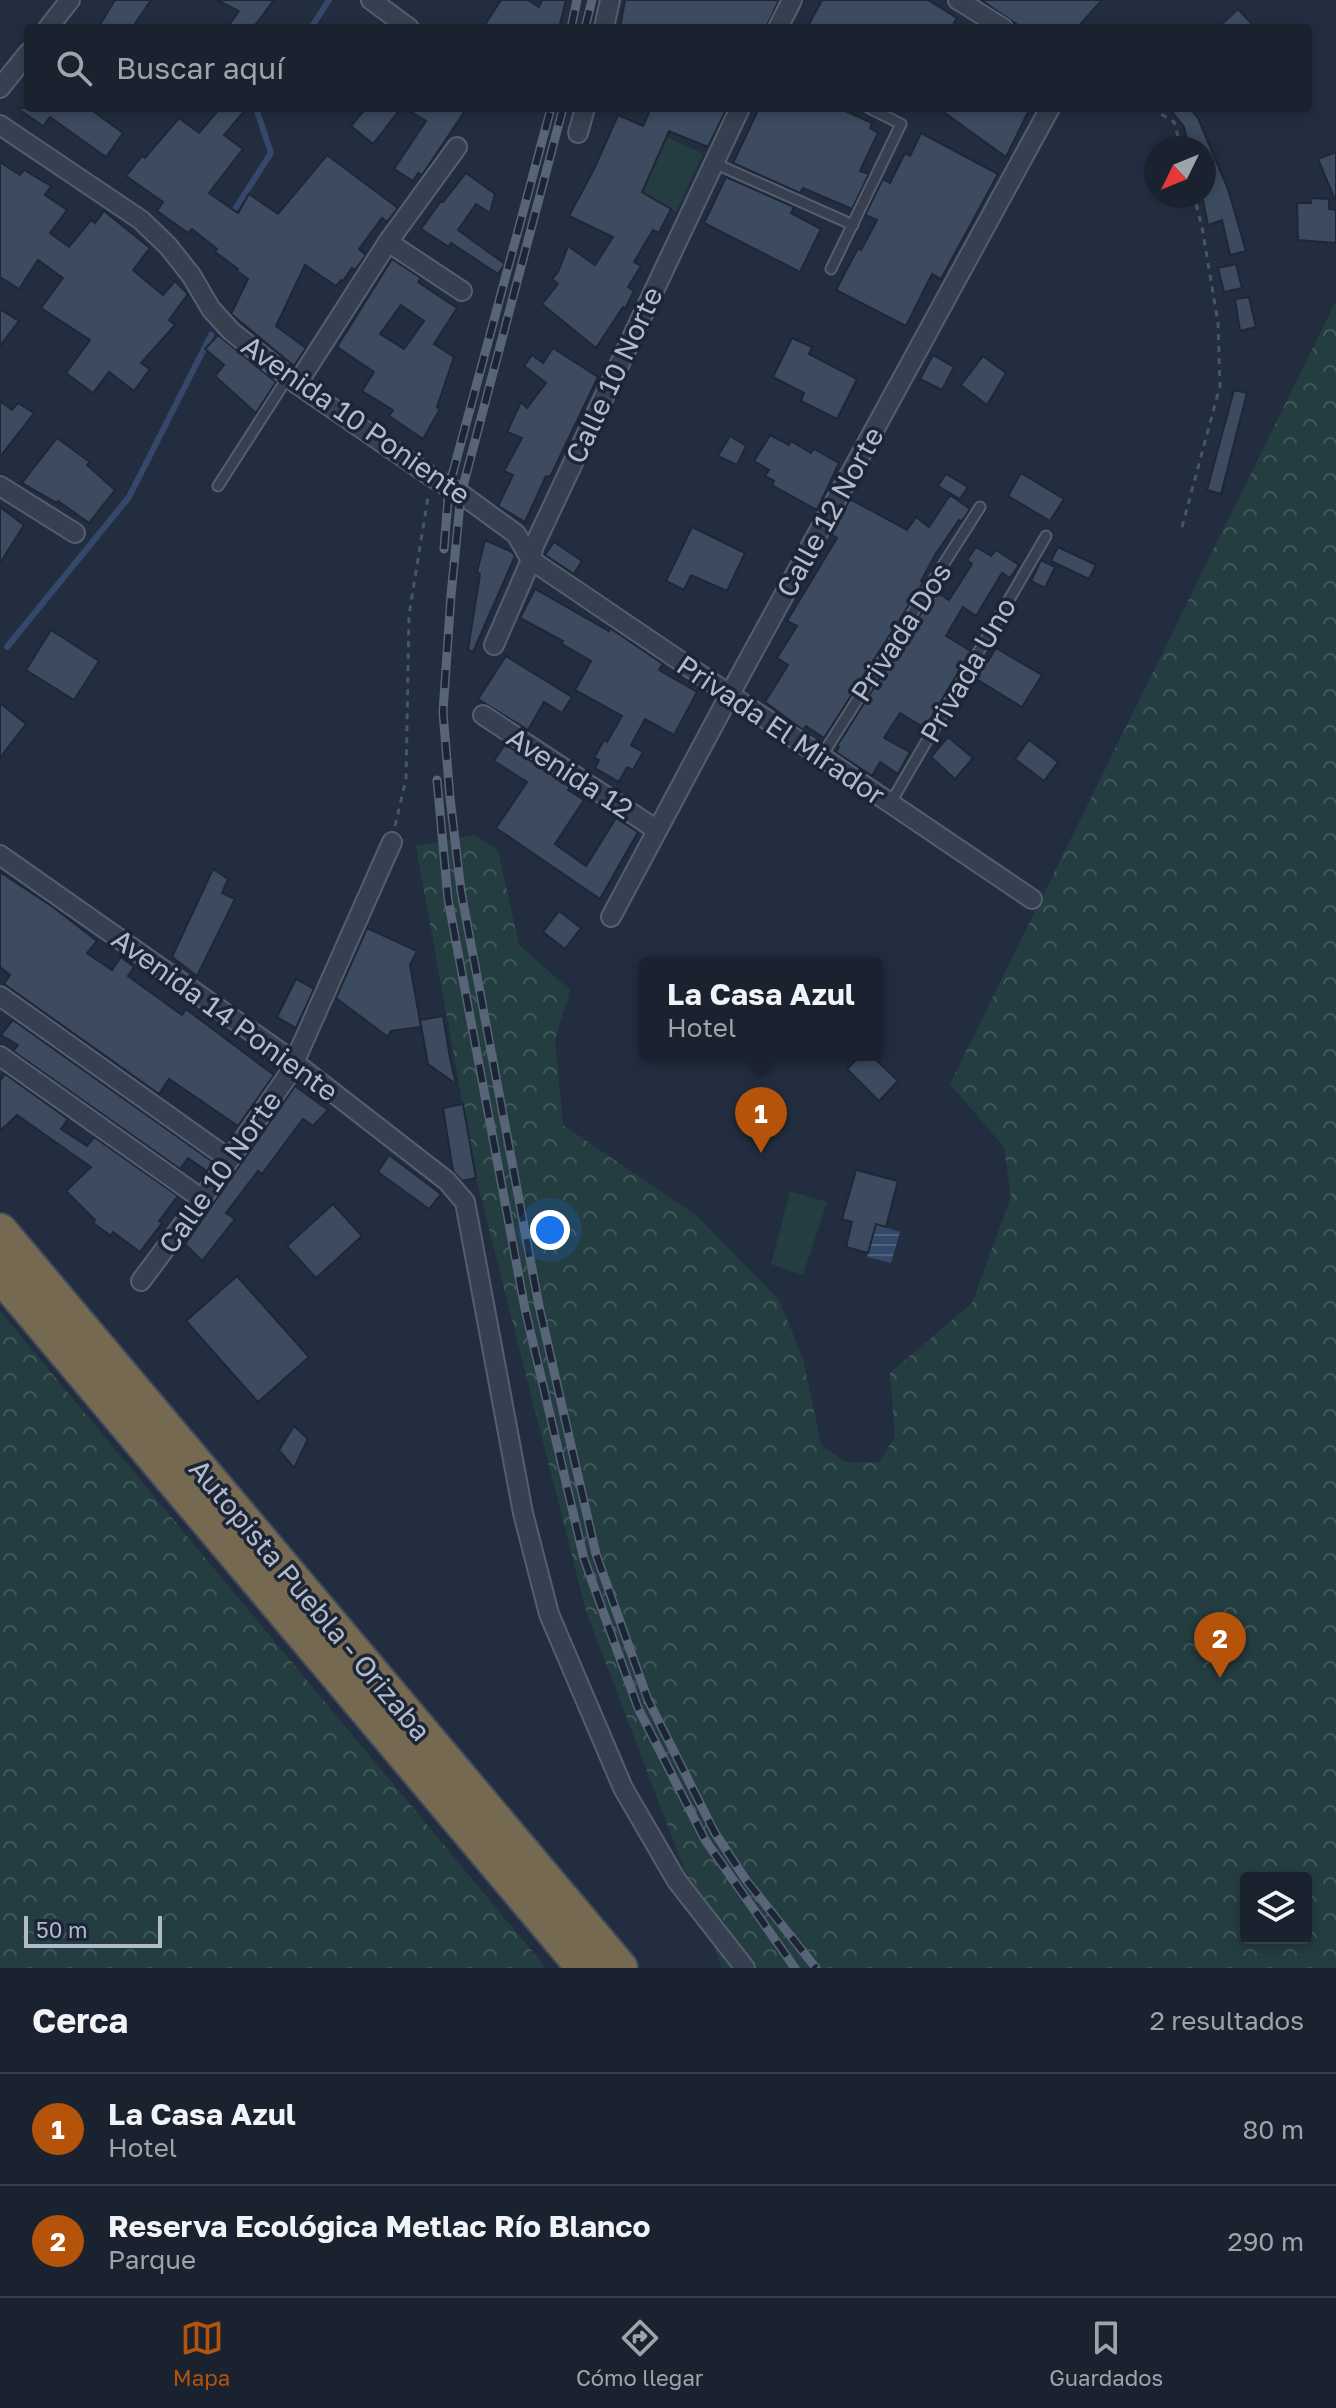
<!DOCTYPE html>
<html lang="es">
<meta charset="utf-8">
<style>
body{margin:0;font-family:"Golos Text",sans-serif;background:#272f3c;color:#f1f3f6}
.controls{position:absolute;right:24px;bottom:24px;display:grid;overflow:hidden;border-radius:8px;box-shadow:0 4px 12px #0003}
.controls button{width:72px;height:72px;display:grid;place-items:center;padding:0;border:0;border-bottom:2px solid #383f4c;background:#1a2230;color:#f1f3f6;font:40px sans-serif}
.compass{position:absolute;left:1144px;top:136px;width:72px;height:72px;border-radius:50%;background:#1a2230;box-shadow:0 4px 12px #0003;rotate:227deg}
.scale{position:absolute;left:24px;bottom:20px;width:138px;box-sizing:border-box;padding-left:8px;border:4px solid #b2bbcb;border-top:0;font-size:22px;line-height:28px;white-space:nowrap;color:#b2bbcb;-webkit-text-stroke:6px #1b2535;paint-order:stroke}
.you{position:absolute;left:550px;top:1230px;width:28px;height:28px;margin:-20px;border:6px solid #fff;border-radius:50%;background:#1a73e8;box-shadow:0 0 0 12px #1a73e833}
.badge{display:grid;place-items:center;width:52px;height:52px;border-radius:50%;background:#b45309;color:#fff;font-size:26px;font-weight:700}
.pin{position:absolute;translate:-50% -66px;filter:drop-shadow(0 2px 4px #0008)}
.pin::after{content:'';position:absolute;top:42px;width:28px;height:24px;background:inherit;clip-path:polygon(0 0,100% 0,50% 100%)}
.popup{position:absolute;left:639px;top:957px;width:244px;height:104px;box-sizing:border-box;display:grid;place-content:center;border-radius:8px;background:#1a2230;filter:drop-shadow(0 2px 6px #0005);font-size:26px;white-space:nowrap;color:#9fa4ab}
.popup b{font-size:30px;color:#f1f3f6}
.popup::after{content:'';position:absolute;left:50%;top:100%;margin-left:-16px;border:16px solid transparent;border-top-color:#1a2230}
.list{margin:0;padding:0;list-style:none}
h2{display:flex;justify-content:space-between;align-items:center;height:104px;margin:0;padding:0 32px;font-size:34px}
h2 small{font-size:26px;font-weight:400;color:#9fa4ab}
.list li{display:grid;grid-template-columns:52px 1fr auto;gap:24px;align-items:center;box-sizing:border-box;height:112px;padding:0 32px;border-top:2px solid #383f4c}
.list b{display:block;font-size:30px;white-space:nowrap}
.list p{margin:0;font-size:26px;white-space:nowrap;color:#9fa4ab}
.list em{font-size:26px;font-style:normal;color:#9fa4ab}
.icon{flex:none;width:44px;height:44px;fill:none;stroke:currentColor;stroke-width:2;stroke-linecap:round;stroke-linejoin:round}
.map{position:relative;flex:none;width:1336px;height:1968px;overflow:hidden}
.search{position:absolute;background:#1a2230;box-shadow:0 4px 12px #0003;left:24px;right:24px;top:24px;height:88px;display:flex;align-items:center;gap:20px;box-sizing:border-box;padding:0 28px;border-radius:8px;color:#9fa4ab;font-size:30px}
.sheet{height:328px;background:#1a2230}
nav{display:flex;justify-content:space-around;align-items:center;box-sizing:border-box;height:112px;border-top:2px solid #383f4c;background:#1a2230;font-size:22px;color:#9fa4ab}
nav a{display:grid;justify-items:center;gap:4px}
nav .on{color:#b45309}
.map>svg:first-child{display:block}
.green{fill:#243d41}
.forest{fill:url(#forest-crowns);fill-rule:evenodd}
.water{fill:url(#water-rules)}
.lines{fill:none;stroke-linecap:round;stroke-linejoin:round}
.stream{stroke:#344969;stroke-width:6}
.building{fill:#3d4b60;stroke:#1d2737;stroke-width:2;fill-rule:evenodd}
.lane-casing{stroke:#545e6e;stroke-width:13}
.street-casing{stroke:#545e6e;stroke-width:22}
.highway-casing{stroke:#414b5b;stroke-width:38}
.path{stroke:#425a5e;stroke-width:3;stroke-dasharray:6 6;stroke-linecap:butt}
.lane{stroke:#364050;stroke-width:9}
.street{stroke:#364050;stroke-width:18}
.highway{stroke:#766952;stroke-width:34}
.rail-casing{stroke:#586477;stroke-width:9}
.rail{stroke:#1b2535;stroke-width:6;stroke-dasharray:18;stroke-linecap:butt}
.labels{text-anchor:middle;stroke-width:7;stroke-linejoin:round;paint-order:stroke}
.street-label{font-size:28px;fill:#b2bbcb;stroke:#1b2535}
</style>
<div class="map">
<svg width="1336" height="1968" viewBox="0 0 1336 1968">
<defs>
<pattern id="forest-crowns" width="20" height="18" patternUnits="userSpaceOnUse" patternTransform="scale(2)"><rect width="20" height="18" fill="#243d41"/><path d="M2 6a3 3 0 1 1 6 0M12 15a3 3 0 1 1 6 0" fill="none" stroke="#41575b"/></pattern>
<pattern id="water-rules" width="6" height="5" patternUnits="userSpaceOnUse" patternTransform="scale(2)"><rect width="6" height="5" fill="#344969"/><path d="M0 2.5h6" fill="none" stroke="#4f617d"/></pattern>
</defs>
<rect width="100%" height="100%" fill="#222e40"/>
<g class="green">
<polygon points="667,137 703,154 676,212 630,185 653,168"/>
<polygon points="790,1191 827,1202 803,1275 771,1264"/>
</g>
<g class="forest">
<path d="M1336 301V1968H722L586 1611 476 1178 416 846 474 835 498 850 519 945 570 990 555 1039 563 1125 697 1216 779 1300 803 1359 821 1445 845 1462H879L895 1437 890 1373 972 1303 1011 1197 1004 1147 950 1084ZM1246 1878H1306V1938H1246Z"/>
<polygon points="0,1311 546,1968 0,1968"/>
</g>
<polygon class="water" points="876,1224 900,1232 891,1263 867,1257"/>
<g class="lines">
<g class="stream">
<polyline points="311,28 329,0"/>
<polyline points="230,217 271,153 256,108"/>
<polyline points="7,647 129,497 211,335"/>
</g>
</g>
<g class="building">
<polygon points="115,0 151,0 132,28 98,28"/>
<polygon points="217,0 274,0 253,28 227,28 239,11"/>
<polygon points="501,0 528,0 539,7 542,0 566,0 559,28 483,28"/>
<polygon points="625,0 779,0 766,28 620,28"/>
<polygon points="822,0 928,0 957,18 951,28 807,28"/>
<polygon points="981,0 1102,0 1077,28 1022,28"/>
<polygon points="1238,9 1256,28 1218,28"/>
<polygon points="17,108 89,108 123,133 106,157 50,117 43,126"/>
<polygon points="220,108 247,108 224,135 243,149 209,193 238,213 249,194 278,214 327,155 398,208 387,222 382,218 359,249 366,255 355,270 352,268 343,281 341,280 336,286 305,265 276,326 306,348 294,366 231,314 248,279 237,271 238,269 215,252 217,249 192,229 188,233 157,211 163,202 126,176 142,156 145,158 179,118 199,133"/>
<polygon points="366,108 401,108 373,144 351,126"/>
<polygon points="405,108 467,108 422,175 418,173 413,181 394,169 426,121"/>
<polygon points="651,108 727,108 708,147 669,131 642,192 671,209 659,233 653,230 634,262 641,266 628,287 634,291 625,309 623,307 596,348 542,304 558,284 552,279 558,272 568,246 595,265 613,237 569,216 595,167 618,115 643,126"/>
<polygon points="759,108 839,108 872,123 870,128 878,133 860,171 869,174 852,209 803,188 800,193 733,163"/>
<polygon points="938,108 1030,108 1006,157"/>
<polygon points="1169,108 1190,108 1198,118 1228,189 1246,251 1230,255 1222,220 1208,225 1202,196 1204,196 1204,148 1189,148 1184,127"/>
<polygon points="921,133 998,174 941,279 932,274 906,326 836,290 858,248 861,250 877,220 865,215 883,179 890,183 905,153 910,156"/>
<polygon points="1336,152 1336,202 1318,159"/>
<polygon points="0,162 20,175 24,170 51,186 45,195 67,210 50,233 69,247 91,220 95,223 104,211 150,248 133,270 163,295 175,281 188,294 169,320 175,325 141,363 150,369 134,391 109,372 93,393 66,373 90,340 41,308 63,278 38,260 19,289 0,277"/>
<polygon points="466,173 495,194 490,213 476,204 458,230 505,264 498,274 451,243 449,247 421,229 441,201 443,202"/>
<polygon points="726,177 794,207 791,213 821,229 800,272 704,223"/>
<polygon points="1310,198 1329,199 1329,209 1336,210 1336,243 1298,240 1297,203 1311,203"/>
<path d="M392 259 421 278 418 282 457 308 434 344 454 357 437 407 440 409 423 439 389 416 393 410 362 391 374 372 337 347ZM401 305 424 321 404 349 380 334Z"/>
<polygon points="1236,264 1242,288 1224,292 1218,268"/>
<polygon points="1249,297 1256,327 1240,331 1235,299"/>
<polygon points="0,309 19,321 0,346"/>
<polygon points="218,335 276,382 256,413 215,376 224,365 205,349"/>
<polygon points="792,338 812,347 809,354 857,379 837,419 801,401 804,393 773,377"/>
<polygon points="553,348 598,377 553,471 550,477 546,476 525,522 498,506 513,475 504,471 522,438 507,432 521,402 527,408 546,383 524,366 532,355 543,363"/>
<polygon points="933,355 954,367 942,390 920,379"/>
<polygon points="983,356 1006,373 987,405 961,385"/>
<polygon points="1234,390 1247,393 1221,494 1207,490"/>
<polygon points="0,401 12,410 18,403 34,413 0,457"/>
<polygon points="770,435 789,445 791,441 811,453 814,449 839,463 817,510 772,485 774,481 765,476 769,470 754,461"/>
<polygon points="730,436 746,446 737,465 718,456"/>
<polygon points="57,438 90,462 87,465 115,490 89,523 58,501 57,503 22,483"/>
<polygon points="1021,473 1064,499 1050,521 1008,496"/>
<polygon points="946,474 968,487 960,499 938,486"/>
<polygon points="950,495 970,509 962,521 959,520 935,555 921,581 923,583 824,738 806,726 803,730 765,702 788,665 777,658 797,626 787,621 837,538 831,534 850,499 907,530 916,517 929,527"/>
<polygon points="0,507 24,525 0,563"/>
<polygon points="692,527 745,553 727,591 691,575 684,590 666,581"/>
<polygon points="485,540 512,552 515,556 473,652 468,650 480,574 477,572"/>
<polygon points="554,542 582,561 574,574 545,555"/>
<polygon points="976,547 991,556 996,550 1019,565 1010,578 1002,573 976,616 963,607 946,636 971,651 925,728 900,713 884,738 910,752 898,774 880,762 872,776 836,752 839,747 837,746 935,591 949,600 972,564 967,560"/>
<polygon points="1058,547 1096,565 1089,579 1051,561"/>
<polygon points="1041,560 1055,567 1045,588 1031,581"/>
<polygon points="535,589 609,631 610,628 663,664 659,670 697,692 674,735 645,719 631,745 643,752 633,770 627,767 619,782 595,768 599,760 594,758 604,740 607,742 622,716 575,690 591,661 562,644 563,641 520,618"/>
<polygon points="51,630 99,661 74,700 26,670"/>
<polygon points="996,648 1042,675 1022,707 973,677 983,658 988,661"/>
<polygon points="506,656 572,697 562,713 544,702 528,730 478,699"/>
<polygon points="0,703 26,724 0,758"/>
<polygon points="948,737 973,758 955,779 931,757"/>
<polygon points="1029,740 1058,762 1044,781 1015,759"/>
<polygon points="505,744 570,787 568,790 584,800 555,844 586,866 616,818 638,832 600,899 496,828 527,782 494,761"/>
<polygon points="213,869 228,879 222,893 235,899 197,976 172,957"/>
<polygon points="0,872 53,907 97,941 87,953 112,970 121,957 134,967 128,976 182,1015 186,1009 274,1075 238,1126 169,1079 159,1094 4,984 10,975 0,967"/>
<polygon points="559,911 581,928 565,949 543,932"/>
<polygon points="367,928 417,951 410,965 421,1027 391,1031 388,1037 336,998"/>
<polygon points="296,979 314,989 296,1028 277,1017"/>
<polygon points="443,1016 450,1058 456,1084 428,1064 420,1020"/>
<polygon points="13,1020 213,1162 207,1171 188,1158 180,1169 13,1051 18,1045 1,1035"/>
<polygon points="861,1055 871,1055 898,1081 879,1101 847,1069"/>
<polygon points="5,1074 68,1119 61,1129 87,1146 94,1137 178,1196 159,1221 162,1223 140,1252 113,1232 111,1236 93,1223 95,1220 66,1191 91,1167 17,1115 0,1131 0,1081"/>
<polygon points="295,1086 328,1110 313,1126 303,1119 262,1174 258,1171 226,1213 235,1219 202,1261 185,1244"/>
<polygon points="463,1104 476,1178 462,1181 453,1171 443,1108"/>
<polygon points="389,1155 441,1194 429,1209 378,1172"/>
<polygon points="856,1170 898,1181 886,1227 876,1224 868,1253 846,1247 852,1222 842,1219"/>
<polygon points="333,1204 362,1236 316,1278 287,1246"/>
<polygon points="237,1276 309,1357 258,1402 186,1321"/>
<polygon points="294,1426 308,1439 294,1468 279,1450"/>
</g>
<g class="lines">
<defs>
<g id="lane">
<polyline points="714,163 853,225"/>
<polyline points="831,269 901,124 869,108"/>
<polyline points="218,486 288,377"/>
<polyline points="821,757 980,507"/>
<polyline points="890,804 1046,536"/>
</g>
<g id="street">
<polyline points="371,0 409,28"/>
<polyline points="958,0 1003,28"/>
<polyline points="48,28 70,0"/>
<polyline points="604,28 610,0"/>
<polyline points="778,28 792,0"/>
<polyline points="0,88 28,53"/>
<polyline points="0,125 141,220 168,246 191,275 211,309 231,331 297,384 432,477 461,494 516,534 531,560 1032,899"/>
<polyline points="578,133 585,108"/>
<polyline points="388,242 462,291"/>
<polyline points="297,384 388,242 457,147"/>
<polyline points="0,486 75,533"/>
<polyline points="494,645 531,560 533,548 740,108"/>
<polyline points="483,715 657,830"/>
<polyline points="0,855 286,1056 447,1181 465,1202 523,1513 549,1614 623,1788 677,1881 745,1968"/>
<polyline points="611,917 730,694 1050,108"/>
<polyline points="0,996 229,1159"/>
<polyline points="0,1056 202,1199"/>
<polyline points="141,1281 202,1199 289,1074 392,842"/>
</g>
<g id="highway">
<polyline points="0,1231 620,1968"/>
<polyline points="0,1274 584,1968"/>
</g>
</defs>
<use href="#lane" class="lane-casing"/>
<use href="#street" class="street-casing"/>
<use href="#highway" class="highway-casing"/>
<g class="path">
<polyline points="1151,108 1174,122 1181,148"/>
<polyline points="1182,527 1220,386 1218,323 1202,227 1194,196"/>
<polyline points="395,826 406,779 409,615 428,497"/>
</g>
<use href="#lane" class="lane"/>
<use href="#street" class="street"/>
<use href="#highway" class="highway"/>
<defs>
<g id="rail">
<polyline points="571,28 577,0"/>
<polyline points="585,28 592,0"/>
<polyline points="563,108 461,494 451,595 443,712 450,798 461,891 539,1306 596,1554 648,1700 715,1833 746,1880 816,1968"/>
<polyline points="444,549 449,487 551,108"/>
<polyline points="437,780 448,899 525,1309 584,1559 638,1708 705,1840 795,1968"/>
</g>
</defs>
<use href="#rail" class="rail-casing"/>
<use href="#rail" class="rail"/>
</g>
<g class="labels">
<g class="street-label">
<text transform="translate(614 375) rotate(-65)" y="10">Calle 10 Norte</text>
<text transform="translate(356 420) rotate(35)" y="10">Avenida 10 Poniente</text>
<text transform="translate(830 512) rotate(-61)" y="10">Calle 12 Norte</text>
<text transform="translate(901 632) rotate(-57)" y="10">Privada Dos</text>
<text transform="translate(968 670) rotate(-60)" y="10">Privada Uno</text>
<text transform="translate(781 730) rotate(34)" y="10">Privada El Mirador</text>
<text transform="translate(570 773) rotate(33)" y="10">Avenida 12</text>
<text transform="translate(225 1015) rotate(36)" y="10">Avenida 14 Poniente</text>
<text transform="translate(220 1172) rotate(-55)" y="10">Calle 10 Norte</text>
<text transform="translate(310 1600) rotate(50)" y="10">Autopista Puebla - Orizaba</text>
</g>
</g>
</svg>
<div class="controls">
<button><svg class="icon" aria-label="layers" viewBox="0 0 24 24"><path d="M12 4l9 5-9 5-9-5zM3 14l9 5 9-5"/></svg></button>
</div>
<svg class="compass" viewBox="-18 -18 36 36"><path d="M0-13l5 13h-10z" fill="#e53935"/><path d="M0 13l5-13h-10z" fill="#9fa4ab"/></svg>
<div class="scale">50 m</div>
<div class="you"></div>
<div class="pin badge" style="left:761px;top:1153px">1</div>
<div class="popup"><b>La Casa Azul</b>Hotel</div>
<div class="pin badge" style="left:1220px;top:1678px">2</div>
<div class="search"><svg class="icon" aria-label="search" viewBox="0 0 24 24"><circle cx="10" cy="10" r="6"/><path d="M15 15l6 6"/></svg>Buscar aquí</div>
</div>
<section class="sheet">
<h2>Cerca<small>2 resultados</small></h2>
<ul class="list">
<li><span class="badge">1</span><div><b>La Casa Azul</b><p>Hotel</p></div><em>80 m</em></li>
<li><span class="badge">2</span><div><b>Reserva Ecológica Metlac Río Blanco</b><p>Parque</p></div><em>290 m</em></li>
</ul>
</section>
<nav>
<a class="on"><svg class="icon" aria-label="map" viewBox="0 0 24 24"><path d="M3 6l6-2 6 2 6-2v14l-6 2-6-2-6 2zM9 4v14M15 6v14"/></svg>Mapa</a>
<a><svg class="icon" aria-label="directions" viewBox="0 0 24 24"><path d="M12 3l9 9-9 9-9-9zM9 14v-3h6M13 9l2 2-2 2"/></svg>Cómo llegar</a>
<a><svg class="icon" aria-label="saved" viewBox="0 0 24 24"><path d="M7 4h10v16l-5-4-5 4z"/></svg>Guardados</a>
</nav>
